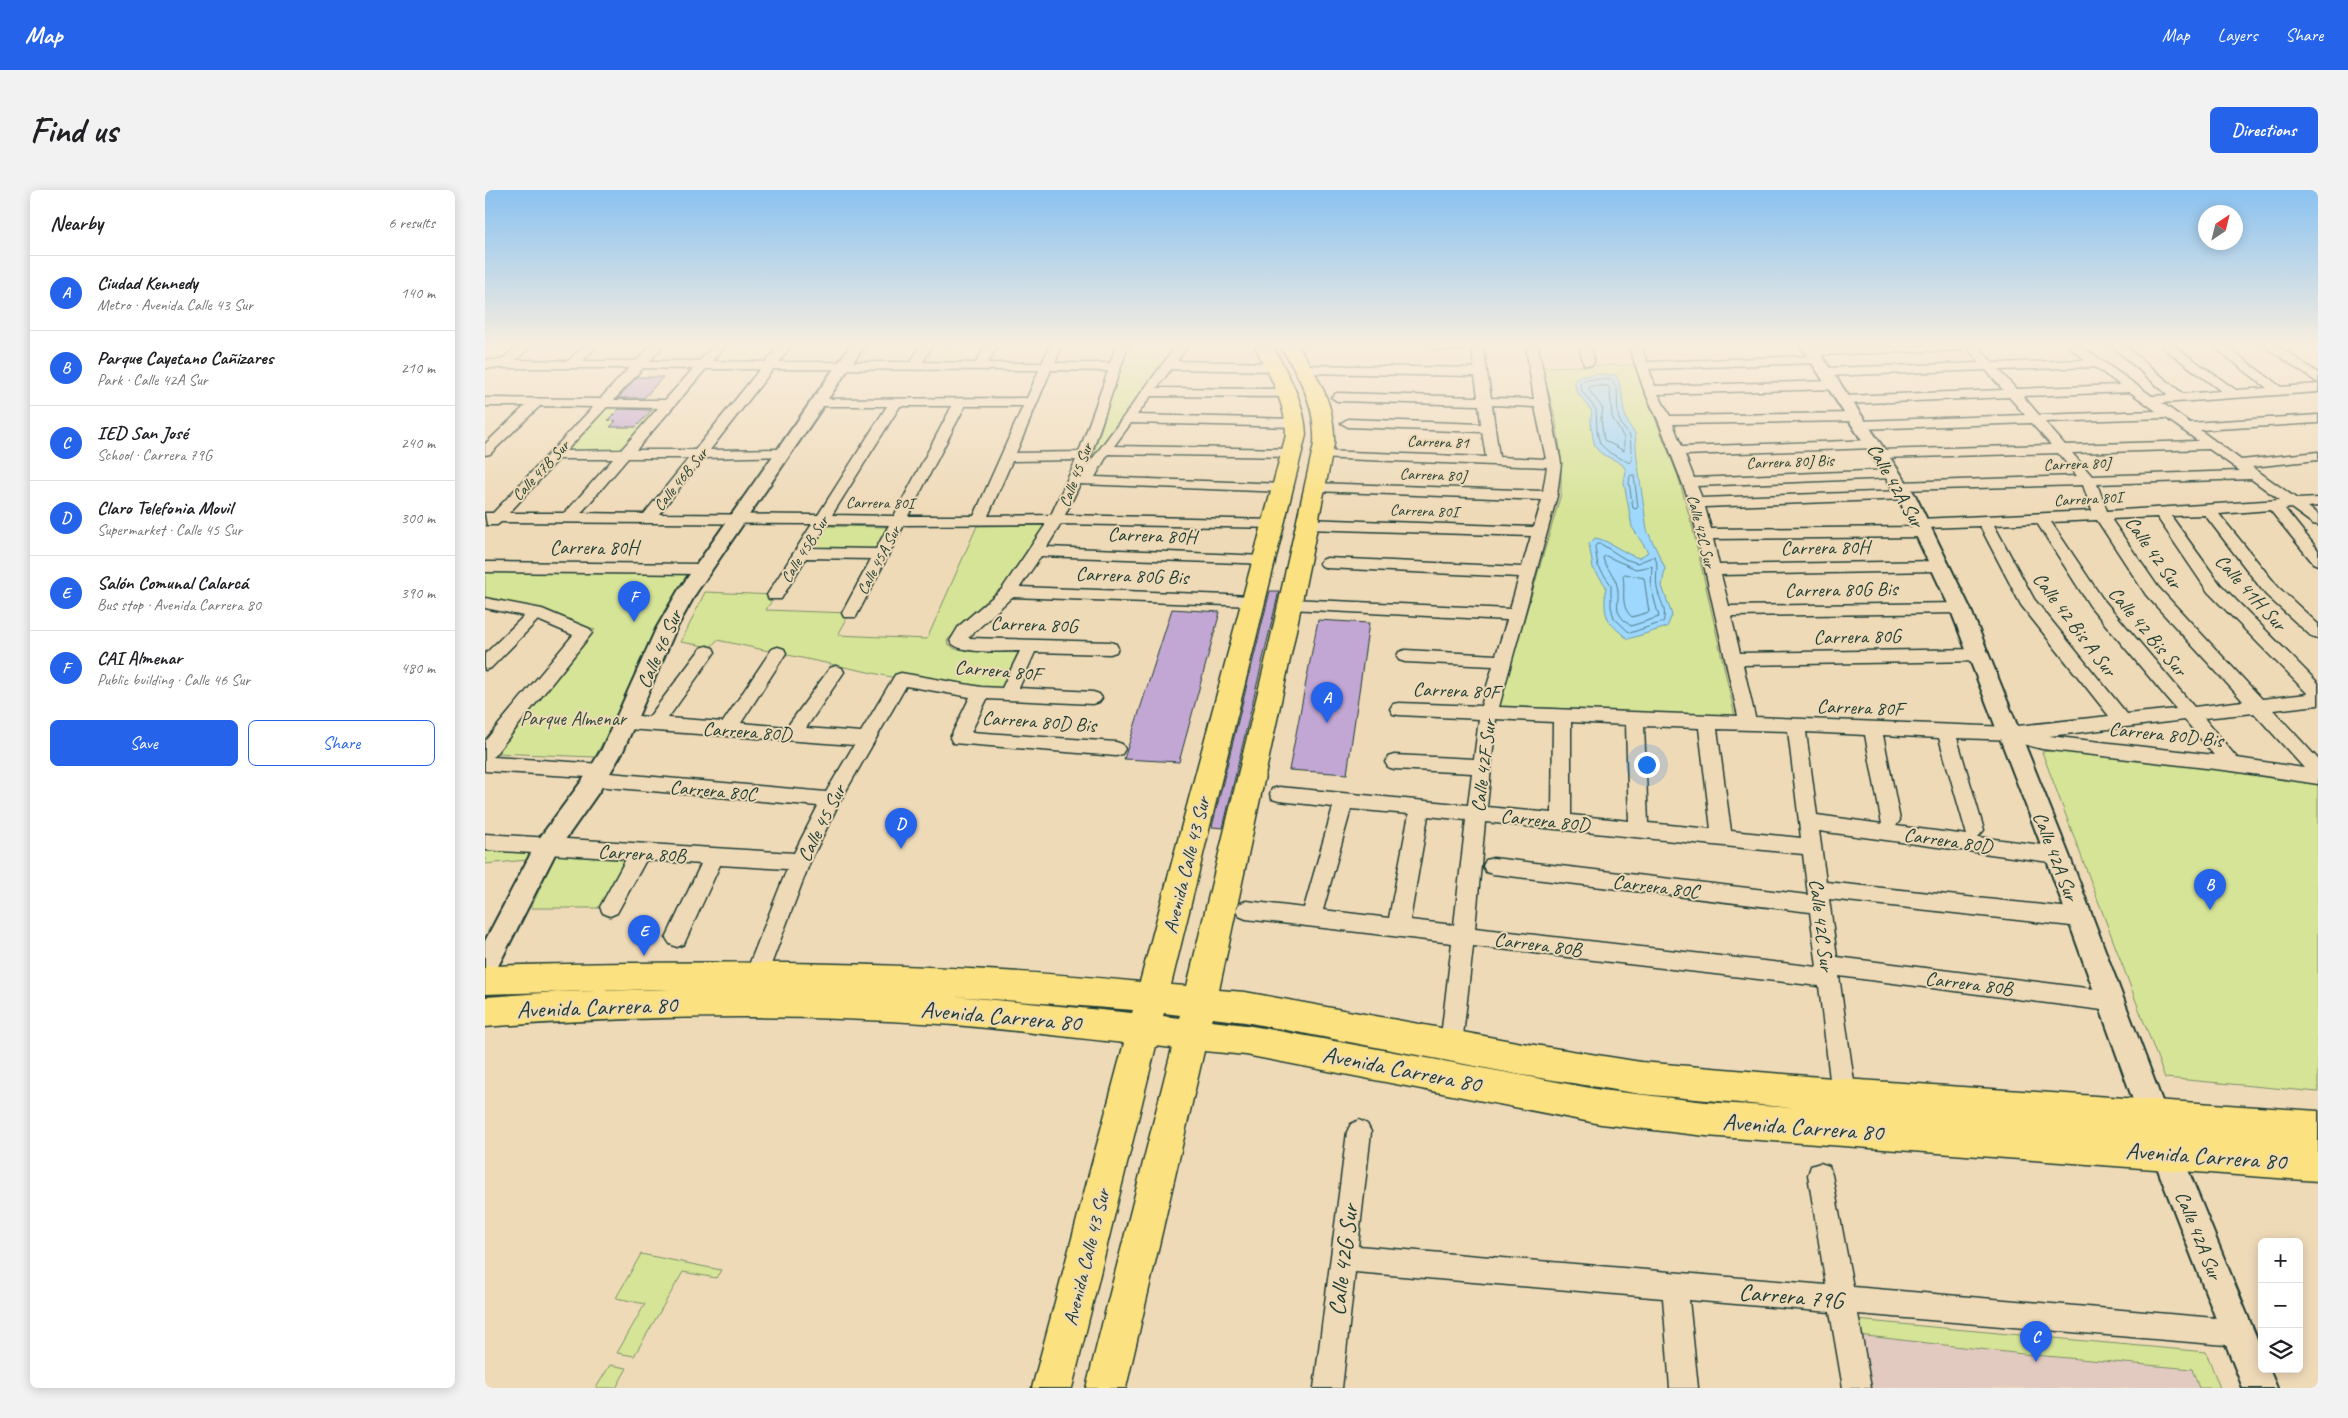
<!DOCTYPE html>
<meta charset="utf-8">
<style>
body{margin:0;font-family:Caveat,sans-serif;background:#f2f2f2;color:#202124}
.controls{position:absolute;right:15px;bottom:15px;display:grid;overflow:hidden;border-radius:8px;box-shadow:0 2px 12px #0003}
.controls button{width:45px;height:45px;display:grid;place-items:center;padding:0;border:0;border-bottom:1px solid #e0e0e0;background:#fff;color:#202124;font:25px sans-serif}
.compass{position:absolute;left:1713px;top:15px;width:45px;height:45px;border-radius:50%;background:#fff;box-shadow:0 2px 12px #0003;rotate:35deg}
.you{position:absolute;left:1161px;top:574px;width:18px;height:18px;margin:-12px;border:4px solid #fff;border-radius:50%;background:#1a73e8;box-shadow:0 0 0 8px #1a73e833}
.badge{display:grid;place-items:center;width:32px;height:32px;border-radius:50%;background:#2563eb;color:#fff;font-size:16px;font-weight:700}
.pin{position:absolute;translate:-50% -41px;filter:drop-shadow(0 1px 2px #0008)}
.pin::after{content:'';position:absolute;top:26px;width:18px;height:15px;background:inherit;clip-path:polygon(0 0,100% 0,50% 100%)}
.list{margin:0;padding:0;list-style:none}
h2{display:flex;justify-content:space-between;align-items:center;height:65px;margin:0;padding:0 20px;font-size:21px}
h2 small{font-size:16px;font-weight:400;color:#757577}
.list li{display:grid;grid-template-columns:32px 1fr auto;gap:15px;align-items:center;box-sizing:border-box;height:75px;padding:0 20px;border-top:1px solid #e0e0e0}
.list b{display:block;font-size:19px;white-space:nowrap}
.list p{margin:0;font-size:16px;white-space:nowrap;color:#757577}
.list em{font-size:16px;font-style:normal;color:#757577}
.actions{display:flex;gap:10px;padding:15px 20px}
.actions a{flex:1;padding:11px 0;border:1px solid #2563eb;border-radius:8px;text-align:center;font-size:18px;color:#2563eb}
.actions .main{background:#2563eb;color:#fff}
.icon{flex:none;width:28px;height:28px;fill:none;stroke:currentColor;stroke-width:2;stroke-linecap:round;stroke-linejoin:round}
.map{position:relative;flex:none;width:1833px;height:1198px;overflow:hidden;border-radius:8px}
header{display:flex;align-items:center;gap:30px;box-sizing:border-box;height:70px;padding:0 25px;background:#2563eb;color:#fff}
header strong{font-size:24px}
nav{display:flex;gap:28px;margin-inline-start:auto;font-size:18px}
.intro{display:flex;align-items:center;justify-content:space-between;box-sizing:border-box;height:120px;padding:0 30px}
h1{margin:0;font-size:35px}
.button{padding:12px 22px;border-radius:8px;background:#2563eb;color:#fff;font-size:18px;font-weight:700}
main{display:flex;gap:30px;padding:0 30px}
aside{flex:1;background:#fff;border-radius:8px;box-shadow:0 2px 12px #0003}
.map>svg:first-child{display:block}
.built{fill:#e2cac0}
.green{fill:#d6e497;stroke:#7a9066}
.water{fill:#9ed8ff;stroke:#6b9aae}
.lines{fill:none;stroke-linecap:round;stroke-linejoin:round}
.shore{stroke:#527b85;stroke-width:1}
.building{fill:#c2a6d3;stroke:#1f3d34}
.minor-casing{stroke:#1f3d34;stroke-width:3}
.tertiary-casing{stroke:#1f3d34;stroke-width:4}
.primary-casing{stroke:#1f3d34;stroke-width:3}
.minor{fill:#efdab8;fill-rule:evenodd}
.tertiary{fill:#efdab8;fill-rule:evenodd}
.primary{fill:#fbe180;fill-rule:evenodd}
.labels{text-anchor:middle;stroke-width:4;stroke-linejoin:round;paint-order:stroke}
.far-street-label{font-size:16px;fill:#1f3d34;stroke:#efdab8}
.street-label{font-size:20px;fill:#1f3d34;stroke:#efdab8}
.park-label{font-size:20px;fill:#314e3e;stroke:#efdab8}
.near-street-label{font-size:24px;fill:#1f3d34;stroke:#efdab8}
</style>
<header>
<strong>Map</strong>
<nav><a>Map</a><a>Layers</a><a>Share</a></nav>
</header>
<div class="intro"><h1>Find us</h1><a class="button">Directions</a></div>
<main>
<aside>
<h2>Nearby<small>6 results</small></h2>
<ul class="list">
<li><span class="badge">A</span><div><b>Ciudad Kennedy</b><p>Metro · Avenida Calle 43 Sur</p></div><em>140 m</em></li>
<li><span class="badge">B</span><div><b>Parque Cayetano Cañizares</b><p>Park · Calle 42A Sur</p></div><em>210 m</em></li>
<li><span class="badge">C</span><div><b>IED San José</b><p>School · Carrera 79G</p></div><em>240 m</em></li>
<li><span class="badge">D</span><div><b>Claro Telefonia Movil</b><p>Supermarket · Calle 45 Sur</p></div><em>300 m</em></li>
<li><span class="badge">E</span><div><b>Salón Comunal Calarcá</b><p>Bus stop · Avenida Carrera 80</p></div><em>390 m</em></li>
<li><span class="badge">F</span><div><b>CAI Almenar</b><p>Public building · Calle 46 Sur</p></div><em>480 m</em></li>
</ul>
<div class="actions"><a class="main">Save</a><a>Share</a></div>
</aside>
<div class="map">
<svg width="1833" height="1198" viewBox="0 0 1833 1198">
<rect width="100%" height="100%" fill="#efdab8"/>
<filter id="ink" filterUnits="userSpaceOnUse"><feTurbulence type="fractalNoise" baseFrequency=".02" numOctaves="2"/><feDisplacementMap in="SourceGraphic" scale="10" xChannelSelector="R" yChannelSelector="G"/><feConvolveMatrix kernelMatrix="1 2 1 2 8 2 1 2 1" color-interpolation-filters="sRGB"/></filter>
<g filter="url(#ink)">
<g class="built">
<polygon points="44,156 101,156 89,167 66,167 61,172 26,173"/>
<polygon points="1373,1145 1721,1162 1735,1198 1383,1198"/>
</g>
<g class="green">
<polygon points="239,156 293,156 279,173 225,173"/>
<polygon points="446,156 501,156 492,173 436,172"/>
<polygon points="642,156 697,156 600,291"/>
<polygon points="1149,175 1193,286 1207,335 1250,526 1014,516 1076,304 1076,267 1071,231 1057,177"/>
<polygon points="119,216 177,216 138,263 76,263"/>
<polygon points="563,335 510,410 463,449 462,453 470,459 542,463 526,498 496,500 419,483 416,489 232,450 226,457 196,452 220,402 290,405 281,420 365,423 353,445 442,449 492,336"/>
<polygon points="339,336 404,337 390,362 323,361"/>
<polygon points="0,382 203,384 179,421 148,496 110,567 10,563 110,440 52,419 0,410"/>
<polygon points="1578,559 1645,564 1833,593 1833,902 1680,888 1557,562"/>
<polygon points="0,658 46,662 42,670 0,674"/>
<polygon points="71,662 148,667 120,718 46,718"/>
<polygon points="156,1064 236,1080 231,1088 198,1082 149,1166 132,1163 160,1114 131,1108"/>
<polygon points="1371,1130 1721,1162 1735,1198 1714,1198 1707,1179 1538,1164 1373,1145"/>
<polygon points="125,1175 142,1178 131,1198 111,1198"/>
</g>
<path class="water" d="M1114 184 1131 185C1142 206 1133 225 1150 243L1152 269 1162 340 1180 378 1177 396 1187 425 1182 437 1143 449C1120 430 1118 427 1121 396L1108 378 1104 354 1110 348C1122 349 1139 364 1154 368L1163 362 1147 337 1139 292 1141 281 1138 275C1118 262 1110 268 1107 241 1106 234 1105 229 1107 222 1101 211 1084 200 1092 187Z"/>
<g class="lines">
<g class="shore">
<polygon points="1115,189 1127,190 1132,199 1133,226 1137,236 1145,246 1147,271 1145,273 1125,263 1115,254 1112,242 1111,220 1097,201 1095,193 1100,190"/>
<polygon points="1106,196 1123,196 1125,200 1127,227 1139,248 1139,261 1119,250 1116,230 1118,219 1104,200"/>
<polygon points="1149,285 1153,317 1151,319 1148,318 1144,293 1145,286"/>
<path d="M1112 354H1116L1140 369 1152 373 1170 366C1174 377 1170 387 1172 398 1174 410 1183 419 1178 432L1145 443 1129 428 1126 417V395L1113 376 1110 357Z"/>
<path d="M1121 366 1151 379 1167 376 1166 397 1174 427 1146 436C1123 419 1138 413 1131 392 1129 385 1122 379 1119 371L1118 368Z"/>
<path d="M1140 384 1159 388 1164 422 1147 427C1134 416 1141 401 1138 386Z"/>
</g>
</g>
<g class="building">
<polygon points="152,187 178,187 159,208 133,208"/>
<polygon points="134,219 167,220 151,237 125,237 131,231 123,230"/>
<polygon points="785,401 794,401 738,638 727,637"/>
<polygon points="687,419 735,422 694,572 639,569"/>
<polygon points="833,430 884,433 862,584 804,580"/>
</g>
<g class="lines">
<defs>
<g id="minor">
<path d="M33 156H46L31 170 83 171 99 156H112L98 171H151L166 156H178L165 171H214L228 156H240L227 171 281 172 294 156H306L294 172H426L435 156H447L438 172 491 173 500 156H512L503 173H557L565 156H577L570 173H625L631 156H643L602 276 691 156H703L692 171 789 173 795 177 789 181 686 179 672 198 801 199 807 203 801 207 666 206 652 225 812 229 819 233 812 237 646 233 629 256 807 259 814 263 807 267 623 264 610 287 799 294 806 298 799 302 595 294 580 325 789 330 794 332 796 335 794 338 576 334 562 357 780 366 785 368 788 371 785 374 556 366 535 397 769 406 775 407 777 411 775 415 769 416 527 407 483 448 625 452 631 454 633 458 631 462 625 464 550 462 534 498 608 502 614 504 617 508 614 512 608 514 502 509 486 542 631 552 637 554 640 559 637 564 631 566 468 553 465 548 485 507 421 496 354 613 325 672 282 785 279 792 271 795 263 792 260 785 302 679 235 675 199 754 192 757 185 754 181 748 216 674 161 670 132 723 125 726 118 723 115 717 141 669 0 660V644L309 663 333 616 111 596 104 594 103 587 0 581V551L88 445 53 430 6 478 0 480V464L39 426 0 418V408L57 419 105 439 107 443 8 567 116 574 123 576 124 583 341 602 369 555 142 539 136 537 133 532 136 527 142 525 164 527 216 458 222 456 228 458 230 462 183 528 238 532 287 459 293 457 299 459 301 463 256 533 302 537 345 478 351 476 357 478 359 482 321 538 376 542 410 485 416 483 496 497 517 498 535 461C519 461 473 465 465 451L474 436 517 399 561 334 419 335 373 423 371 427H359L357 423 386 369 321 368 296 409H284L282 405 327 334 16 332 12 335H2L0 323H8L108 217 55 216 5 264 0 265V254L40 216H0V208L115 209 144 178H0V170H16ZM158 178 208 179 180 210H129ZM221 179H275L210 260H151ZM288 179 554 180 542 208 328 209 327 212 328 215 333 216H402L333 325 174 324 218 268 303 266 305 263 303 260 298 259 225 260ZM566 180 623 181 594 262 531 263ZM415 216H467L409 326 347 325ZM480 216H538L489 326H423ZM122 217 173 218 136 260 81 261ZM143 268H204L159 324 96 323ZM74 269H128L80 323H24ZM591 270 566 325 503 326 527 271ZM342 334 404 335 391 359 327 358Z"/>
<path d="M946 156H998L1006 208 1049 209 1041 156H1053L1076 273 1072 306 1014 517 1253 526 1205 313 1173 230 1159 200 1144 156H1156L1162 172 1327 166 1321 162 1327 158 1493 156 1508 173 1600 170 1583 156H1596L1667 206 1683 205 1627 156H1640L1698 204 1736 201 1676 156H1689L1751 200 1782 198 1728 156H1741L1796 197 1833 194V202L1677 213 1705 233 1833 225V233L1715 240 1756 270 1833 262V270L1767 277 1812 309 1833 308V316L1823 317 1833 324V335L1828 334 1806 318 1800 319 1833 360V375L1828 373 1785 320 1734 324 1793 397 1833 434V449L1827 447 1781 405 1720 325 1686 326 1735 394 1833 493V515L1788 520 1833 569V594L1747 581 1557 559 1534 553 1532 550 1472 548 1499 640 1493 647 1572 657 1579 659 1582 665 1579 671 1572 673 1334 641 1341 692 1595 719 1602 722 1605 728 1602 734 1595 737 1344 709 1352 767 1625 801 1633 804 1636 811 1633 818 1625 821 1354 786 1371 906 1367 914 1359 917 1351 914 1347 906 1334 796 988 756 977 855 974 862 966 866 958 862 955 855 967 753 761 729 754 726 751 720 754 714 761 711 819 718 848 617 794 611 787 609 785 604 787 599 794 597 983 615 987 583 909 579 903 577 900 572 903 567 909 565 989 569 994 529 914 525 908 524 905 519 908 514 914 513 996 516 1008 476 920 472 914 470 912 466 914 462 920 460 1011 465 1022 430 805 419 799 418 797 414 799 410 805 409 1025 419 1034 387 842 378 837 376 834 373 837 370 842 368 1037 377 1046 346 821 339 814 334 821 329 1049 337 1057 310 829 301 822 297 829 293 1058 301 1062 277 831 268 829 265 836 261 1001 267 997 242 863 237 856 233 863 229 996 234 994 215 852 211 846 207 852 203 993 207 990 186 819 183 813 179 819 175 989 178 987 160H952ZM1481 156 1495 173 1341 178 1335 182 1341 186 1501 180 1518 200 1359 206 1353 210 1359 214 1524 207 1540 225 1375 231 1368 235 1375 239 1546 233 1566 255 1394 260 1387 264 1394 268 1573 263 1592 286 1415 292 1408 296 1415 300 1598 295 1607 321 1435 329 1428 334 1431 337 1226 339 1220 317 1421 309 1428 305 1421 301 1217 308 1212 296 1407 288 1414 284 1407 280 1209 288 1200 265 1388 258 1395 254 1388 250 1197 257 1188 234 1370 231 1377 227 1370 223 1185 226 1173 204 1349 199 1355 195 1349 191 1170 196 1164 179 1332 173 1338 169 1332 165 1475 160ZM1610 177 1635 195 1531 199 1514 180ZM1645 202 1671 221 1554 225 1538 206ZM1007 215 1050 217 1061 269 1014 267ZM1681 228 1713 251 1580 255 1560 232ZM1724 259 1755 281 1607 286 1587 263ZM1766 289 1795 310 1622 321 1612 294ZM1672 327 1723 402 1823 504 1777 509 1673 397 1626 329ZM1612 330 1661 405 1758 511 1709 517 1617 408 1566 332ZM1552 333 1605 416 1691 519 1642 524 1549 409 1509 335ZM1495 336 1536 415 1624 526 1524 537 1270 527 1258 475 1495 471 1501 469 1503 465 1501 461 1495 459 1255 463 1246 426 1475 423 1481 422 1483 418 1481 414 1475 413 1244 416 1236 385 1453 381 1458 379 1461 376 1458 373 1453 371 1234 375 1228 349 1438 347 1445 342 1441 338ZM1769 523 1819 578 1752 568 1719 528ZM1011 529 1068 532 1067 623 1002 617ZM1700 530 1729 565 1564 546ZM1086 532 1141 535 1144 631 1086 625ZM1159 536 1214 538 1226 639 1163 633ZM1232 539 1303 541 1316 648 1246 641ZM1321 542 1380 545 1397 634 1332 625ZM1398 545 1454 548 1482 645 1411 636 1415 630ZM866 619 924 624 904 728 838 720ZM943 626 981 630 969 735 925 730ZM1000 632 1318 664 1323 705 1008 668 1001 670 998 676 1001 682 1008 684 1325 722 1332 777 990 738Z"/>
<polygon points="1094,156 1106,156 1109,172 1107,175 1099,175"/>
<polygon points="1779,156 1793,156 1833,183 1833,193"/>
<polygon points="0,372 217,374 222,376 225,379 222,382 217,384 0,382"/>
<polygon points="874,930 882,934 886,942 873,1056 1341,1095 1323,985 1326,976 1335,973 1344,976 1347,985 1368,1097 1753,1130 1763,1133 1766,1143 1763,1153 1753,1156 1373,1124 1386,1198 1358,1198 1345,1122 1204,1110 1213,1198 1185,1198 1178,1108 870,1082 857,1198 829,1198 862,942 866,934"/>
</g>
<g id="tertiary">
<polygon points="365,156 379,156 211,403 191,439 138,561 115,600 70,664 9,784 0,787 0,751 53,650 99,588 117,559 171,439 193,401"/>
<polygon points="1316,156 1330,156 1430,305 1485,418 1584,665 1705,985 1777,1161 1777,1179 1784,1179 1792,1198 1758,1198 1675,985 1560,665 1465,418 1412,305"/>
</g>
<path id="primary" d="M770 156H788C803 185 820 212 821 245L686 795 702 796 783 460 829 254C831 216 815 187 795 156H813C833 186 851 216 849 254L807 460 734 800 760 802 1037 853 1156 872 1359 889 1833 921V991L1221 946 1116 934 761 865 719 861 641 1198H601L687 858 671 856 587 1198H547L639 853C577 847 516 838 454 834 304 823 150 826 0 837V807L73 802 185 799H175L0 804V776C219 770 437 770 655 792L801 245C801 212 784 185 770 156ZM469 806 648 820 647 823ZM679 823 695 825 694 828 678 826ZM727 828 760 832 1037 885 1156 904 1309 918 1221 912 1116 900 761 835 726 831Z"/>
</defs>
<use href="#minor" class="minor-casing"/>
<use href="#tertiary" class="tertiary-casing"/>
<use href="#primary" class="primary-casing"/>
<use href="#minor" class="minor"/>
<use href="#tertiary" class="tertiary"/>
<use href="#primary" class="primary"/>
</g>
</g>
<linearGradient id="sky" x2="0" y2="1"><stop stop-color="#8ac2f1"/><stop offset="0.48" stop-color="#f8eedf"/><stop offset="1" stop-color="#f8eedf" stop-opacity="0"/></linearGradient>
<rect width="1833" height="323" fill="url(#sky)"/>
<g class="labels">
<g class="far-street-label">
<text transform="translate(953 251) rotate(2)" y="6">Carrera 81</text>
<text transform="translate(1305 271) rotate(-2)" y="6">Carrera 80J Bis</text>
<text transform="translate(1592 273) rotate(-2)" y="6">Carrera 80J</text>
<text transform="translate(55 280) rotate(-47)" y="6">Calle 47B Sur</text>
<text transform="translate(948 284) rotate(2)" y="6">Carrera 80J</text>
<text transform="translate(590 285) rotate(-69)" y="6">Calle 45 Sur</text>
<text transform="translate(195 289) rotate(-51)" y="6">Calle 46B Sur</text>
<text transform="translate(1603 308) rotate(-3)" y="6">Carrera 80I</text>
<text transform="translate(395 312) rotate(1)" y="6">Carrera 80I</text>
<text transform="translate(939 320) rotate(2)" y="6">Carrera 80I</text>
<text transform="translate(1217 341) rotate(76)" y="6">Calle 42C Sur</text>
<text transform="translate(319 359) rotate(-58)" y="6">Calle 45B Sur</text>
<text transform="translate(393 370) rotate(-62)" y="6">Calle 45A Sur</text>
</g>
<g class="street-label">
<text transform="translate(1411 295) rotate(60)" y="7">Calle 42A Sur</text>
<text transform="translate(667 345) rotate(2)" y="7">Carrera 80H</text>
<text x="109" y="364">Carrera 80H</text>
<text transform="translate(1340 357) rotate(-1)" y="7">Carrera 80H</text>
<text transform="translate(1669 362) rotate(55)" y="7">Calle 42 Sur</text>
<text transform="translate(647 385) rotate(2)" y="7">Carrera 80G Bis</text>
<text transform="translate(1356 399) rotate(-1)" y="7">Carrera 80G Bis</text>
<text transform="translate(1766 402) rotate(48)" y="7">Calle 41H Sur</text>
<text transform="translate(549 434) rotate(2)" y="7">Carrera 80G</text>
<text transform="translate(1590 434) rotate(53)" y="7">Calle 42 Bis A Sur</text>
<text transform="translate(1663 441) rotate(50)" y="7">Calle 42 Bis Sur</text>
<text transform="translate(1372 446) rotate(-1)" y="7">Carrera 80G</text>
<text transform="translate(174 459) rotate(-66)" y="7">Calle 46 Sur</text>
<text transform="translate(513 480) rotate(5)" y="7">Carrera 80F</text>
<text transform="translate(971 500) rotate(2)" y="7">Carrera 80F</text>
<text transform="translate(1375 517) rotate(2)" y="7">Carrera 80F</text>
<text transform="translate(554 531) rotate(4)" y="7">Carrera 80D Bis</text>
<text transform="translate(262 541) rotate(4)" y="7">Carrera 80D</text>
<text transform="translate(1681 544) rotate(6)" y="7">Carrera 80D Bis</text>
<text transform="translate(998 576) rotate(-83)" y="7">Calle 42F Sur</text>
<text transform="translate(228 600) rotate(5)" y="7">Carrera 80C</text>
<text transform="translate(1060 630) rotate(6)" y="7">Carrera 80D</text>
<text transform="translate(336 633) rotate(-63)" y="7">Calle 45 Sur</text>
<text transform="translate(1463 650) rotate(8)" y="7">Carrera 80D</text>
<text transform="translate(157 663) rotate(3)" y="7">Carrera 80B</text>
<text transform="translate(1571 666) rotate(69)" y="7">Calle 42A Sur</text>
<text transform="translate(701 675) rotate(-76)" y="7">Avenida Calle 43 Sur</text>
<text transform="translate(1171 696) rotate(7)" y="7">Carrera 80C</text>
<text transform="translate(1337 735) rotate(83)" y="7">Calle 42C Sur</text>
<text transform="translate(1053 754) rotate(7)" y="7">Carrera 80B</text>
<text transform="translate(1484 793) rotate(7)" y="7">Carrera 80B</text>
<text transform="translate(1714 1045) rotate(68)" y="7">Calle 42A Sur</text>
<text transform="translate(601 1067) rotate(-76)" y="7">Avenida Calle 43 Sur</text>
</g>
<g class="park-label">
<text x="88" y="535">Parque Almenar</text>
</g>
<g class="near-street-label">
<text transform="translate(112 817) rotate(-2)" y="8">Avenida Carrera 80</text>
<text transform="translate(516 826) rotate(5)" y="8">Avenida Carrera 80</text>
<text transform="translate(917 879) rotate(11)" y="8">Avenida Carrera 80</text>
<text transform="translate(1318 937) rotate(4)" y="8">Avenida Carrera 80</text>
<text transform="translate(1721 966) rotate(4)" y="8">Avenida Carrera 80</text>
<text transform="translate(858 1070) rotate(-83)" y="8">Calle 42G Sur</text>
<text transform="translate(1306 1106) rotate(5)" y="8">Carrera 79G</text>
</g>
</g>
</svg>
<div class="controls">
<button>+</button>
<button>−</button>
<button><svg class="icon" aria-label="layers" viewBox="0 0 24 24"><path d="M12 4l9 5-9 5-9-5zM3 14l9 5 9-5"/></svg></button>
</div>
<svg class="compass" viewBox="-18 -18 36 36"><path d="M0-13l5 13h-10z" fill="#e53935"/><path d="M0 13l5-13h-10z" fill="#757577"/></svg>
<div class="you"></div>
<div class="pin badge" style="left:842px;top:533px">A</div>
<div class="pin badge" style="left:1725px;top:720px">B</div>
<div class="pin badge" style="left:1551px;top:1172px">C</div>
<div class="pin badge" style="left:416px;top:659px">D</div>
<div class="pin badge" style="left:159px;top:766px">E</div>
<div class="pin badge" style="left:149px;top:432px">F</div>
</div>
</main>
